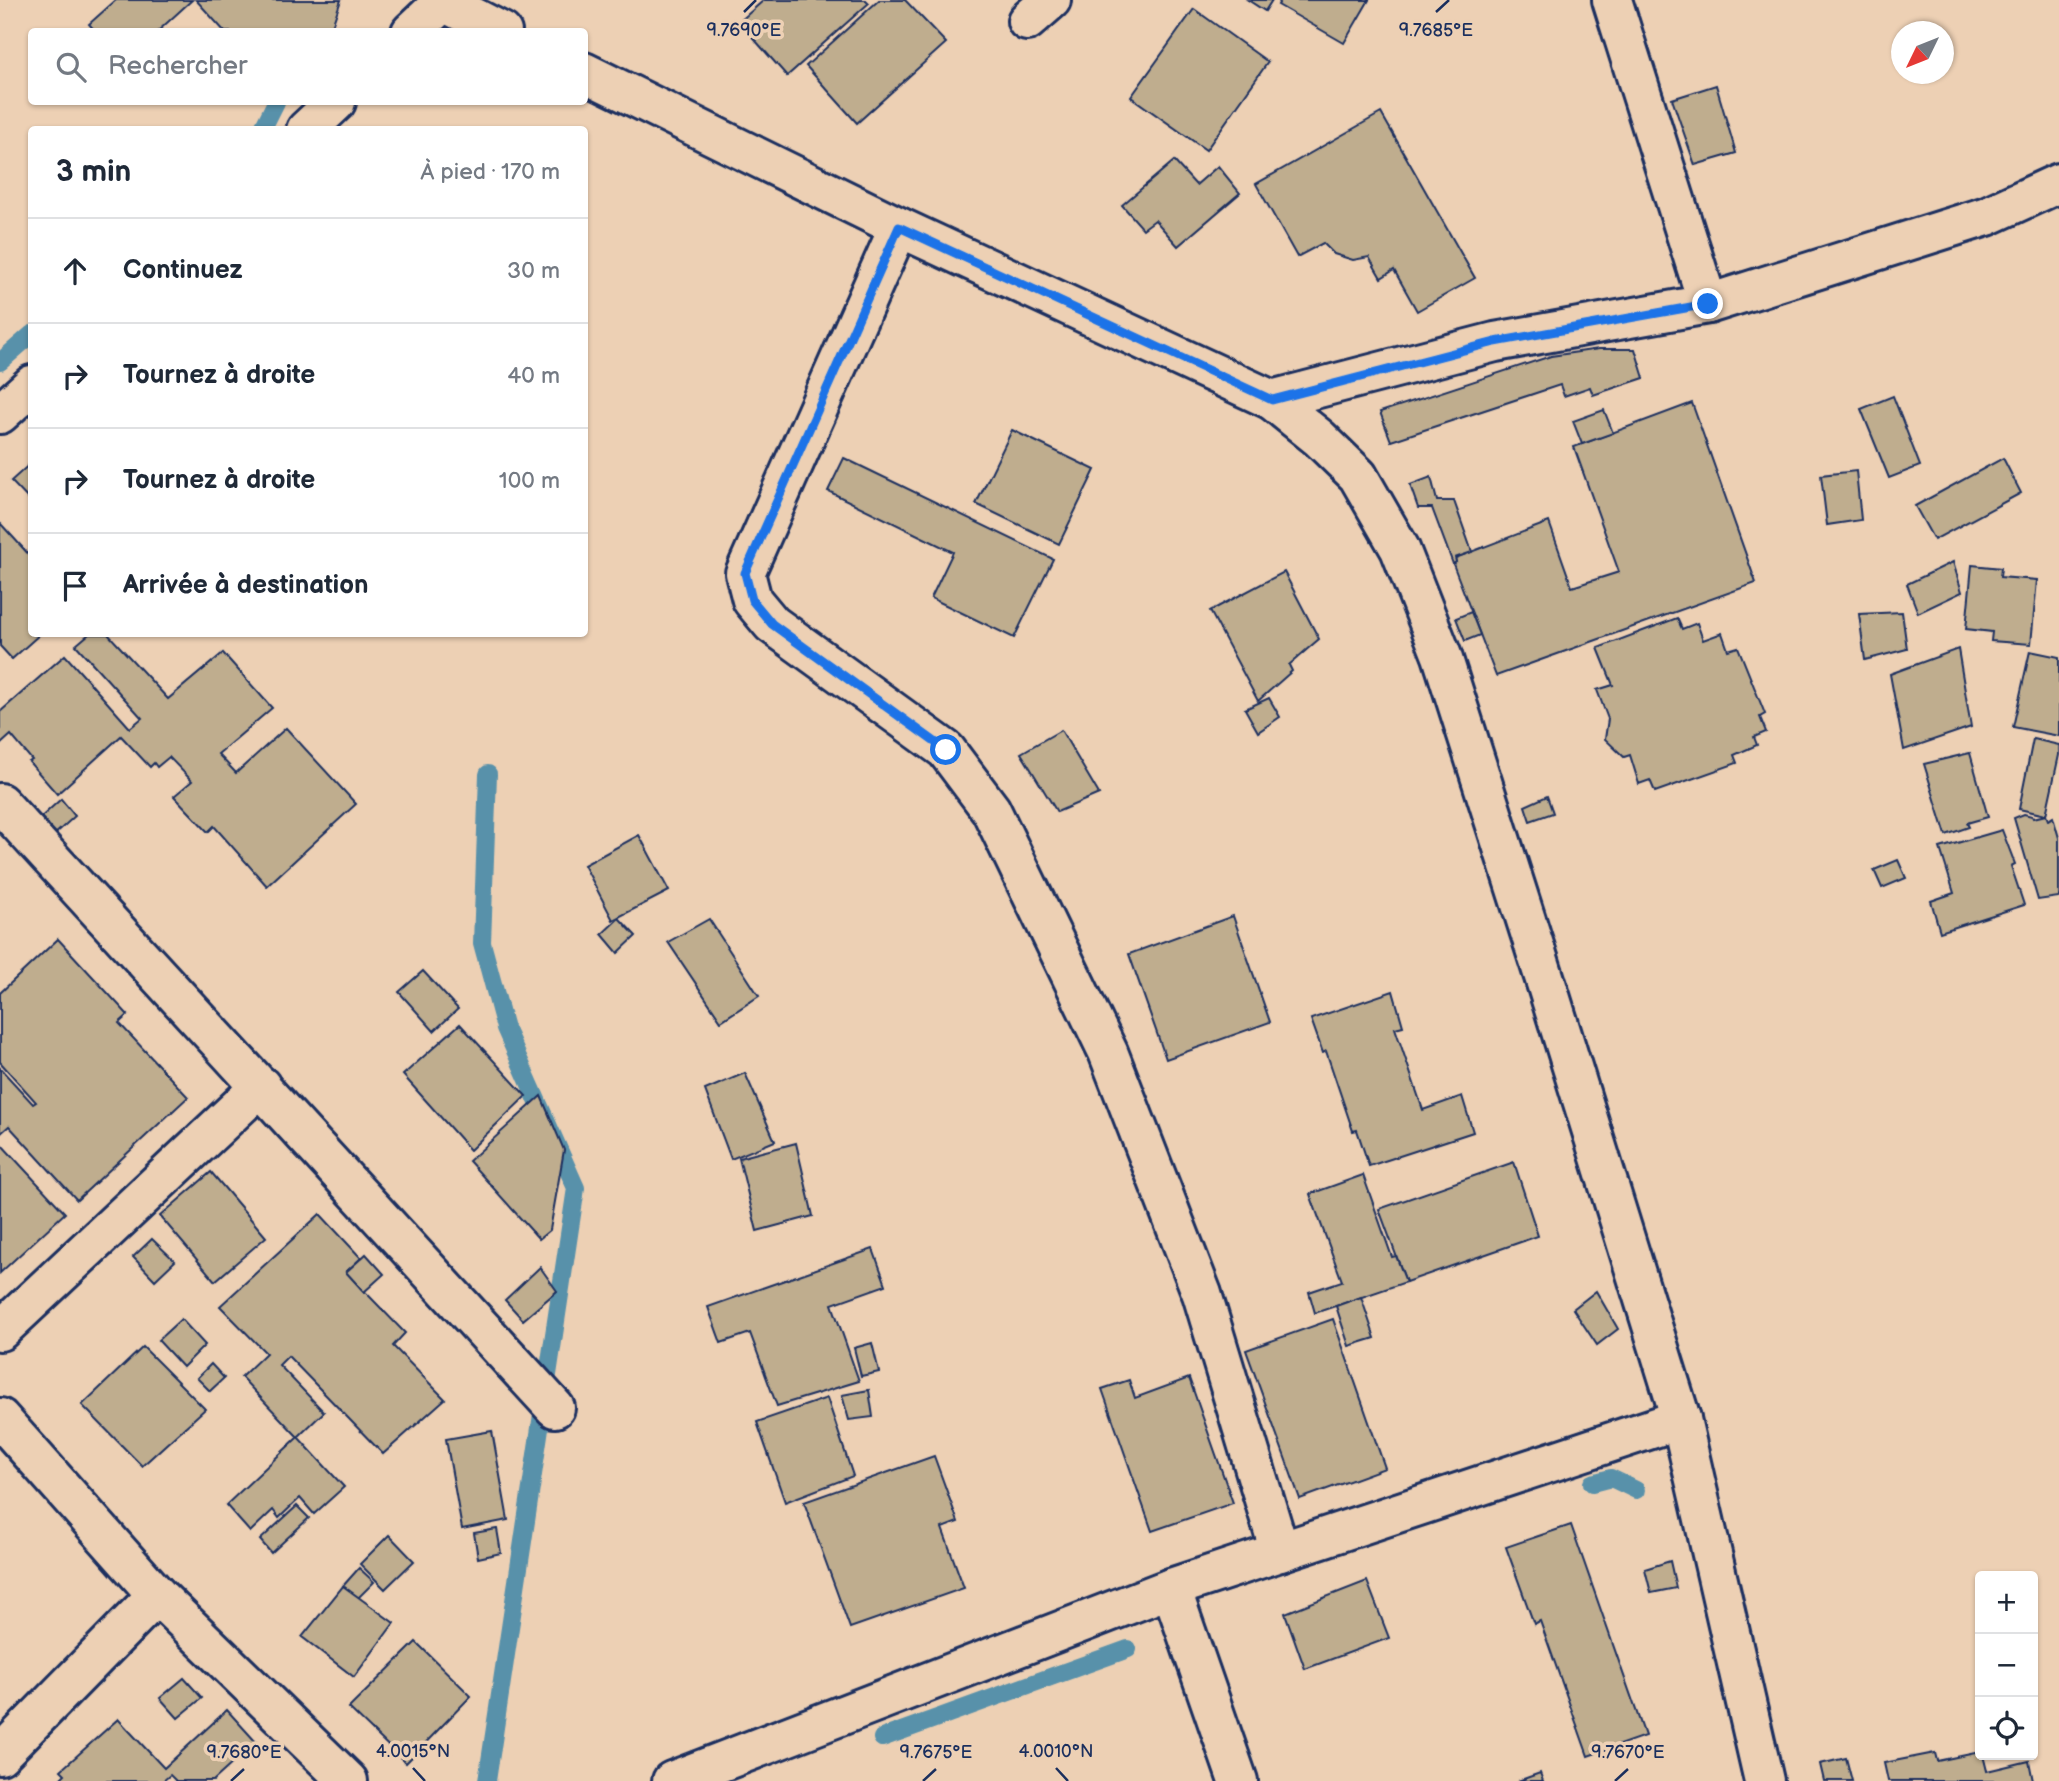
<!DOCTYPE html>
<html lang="fr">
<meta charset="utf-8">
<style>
body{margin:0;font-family:"Balsamiq Sans",sans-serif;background:#f6f6f7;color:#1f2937}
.controls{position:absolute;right:21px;bottom:21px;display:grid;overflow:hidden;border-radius:7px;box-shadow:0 2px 5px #0004}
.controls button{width:63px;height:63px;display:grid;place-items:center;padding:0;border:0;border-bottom:2px solid #e0e1e3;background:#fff;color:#1f2937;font:35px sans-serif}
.compass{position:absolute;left:1891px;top:21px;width:63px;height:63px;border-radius:50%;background:#fff;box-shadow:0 2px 5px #0004;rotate:227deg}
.stop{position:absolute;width:21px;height:21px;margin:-16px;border:5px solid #1a73e8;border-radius:50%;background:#fff}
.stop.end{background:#1a73e8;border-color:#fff;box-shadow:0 2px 7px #0008}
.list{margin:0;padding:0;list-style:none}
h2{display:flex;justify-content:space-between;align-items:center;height:91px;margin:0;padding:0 28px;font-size:30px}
h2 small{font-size:23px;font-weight:400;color:#747a83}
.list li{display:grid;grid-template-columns:46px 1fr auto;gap:21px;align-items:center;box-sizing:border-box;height:105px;padding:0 28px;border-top:2px solid #e0e1e3}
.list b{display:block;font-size:26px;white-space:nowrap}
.list em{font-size:23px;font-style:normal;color:#747a83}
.icon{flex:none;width:38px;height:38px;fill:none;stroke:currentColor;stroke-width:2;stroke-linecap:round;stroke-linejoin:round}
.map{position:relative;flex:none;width:2059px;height:1781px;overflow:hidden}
.search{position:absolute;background:#fff;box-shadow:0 2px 5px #0004;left:28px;top:28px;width:560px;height:77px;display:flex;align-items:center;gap:18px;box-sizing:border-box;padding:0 24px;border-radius:7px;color:#747a83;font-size:26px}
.panel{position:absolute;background:#fff;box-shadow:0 2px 5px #0004;left:28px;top:126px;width:560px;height:511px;border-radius:7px}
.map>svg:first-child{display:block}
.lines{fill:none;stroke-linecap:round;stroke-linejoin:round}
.stream{stroke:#5991aa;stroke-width:18}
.building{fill:#bfad8e;stroke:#1b2f5e;stroke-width:2}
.street-casing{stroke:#1b2f5e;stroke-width:44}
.street{stroke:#edd0b4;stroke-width:38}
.route{stroke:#1a73e8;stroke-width:9}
.ticks{fill:none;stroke:#1b2f5e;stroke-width:2.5}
.ticks-label{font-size:18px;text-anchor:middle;fill:#1b2f5e;stroke:#edd0b4;stroke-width:7;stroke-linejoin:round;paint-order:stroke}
</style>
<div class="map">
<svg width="2059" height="1781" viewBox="0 0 2059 1781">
<rect width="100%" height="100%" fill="#edd0b4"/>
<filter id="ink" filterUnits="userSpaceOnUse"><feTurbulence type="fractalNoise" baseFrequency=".0143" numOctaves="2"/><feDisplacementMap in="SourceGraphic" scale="14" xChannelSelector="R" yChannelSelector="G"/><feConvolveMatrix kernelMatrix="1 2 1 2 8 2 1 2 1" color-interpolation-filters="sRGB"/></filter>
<g filter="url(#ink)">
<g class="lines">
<g class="stream">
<polyline points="262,130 276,102"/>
<polyline points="0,362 32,334"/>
<polyline points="1592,1483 1611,1478 1636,1490"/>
<polyline points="882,1738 1128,1649"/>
<polyline points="487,1781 576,1188 505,1028 482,943 488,774"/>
</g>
</g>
<g class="building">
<polygon points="116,0 192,0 157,32 96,32 89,24"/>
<polygon points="196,0 341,0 330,32 225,32"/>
<polygon points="764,0 866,0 869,3 787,76 739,22"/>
<polygon points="879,0 905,0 946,43 857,123 806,66"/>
<polygon points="1248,0 1272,0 1265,11"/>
<polygon points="1281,0 1369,0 1344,43 1278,5"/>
<polygon points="1194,9 1268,62 1206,150 1131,97"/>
<polygon points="1716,85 1736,153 1695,165 1672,99"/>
<polygon points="1381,113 1475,278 1417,311 1394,270 1381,278 1369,257 1353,260 1334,254 1323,243 1297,257 1256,184"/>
<polygon points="1174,161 1196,185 1218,166 1240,193 1178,246 1155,220 1143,229 1122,205"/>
<polygon points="1599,349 1635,349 1644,378 1593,395 1590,387 1564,396 1560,385 1391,441 1380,412 1551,356"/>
<polygon points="1893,396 1920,466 1889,478 1861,409"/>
<polygon points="1692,403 1756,583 1496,676 1453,564 1456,562 1455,558 1549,522 1572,587 1619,572 1574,447"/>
<polygon points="1604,410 1613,433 1582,444 1573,421"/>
<polygon points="1012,430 1095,470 1059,544 976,504"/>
<polygon points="844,458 1053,559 1014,638 931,598 953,552 828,491"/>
<polygon points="2003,458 2021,493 1934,540 1915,506"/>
<polygon points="32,462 32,503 11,481"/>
<polygon points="1856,471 1861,520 1827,525 1821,475"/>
<polygon points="1431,477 1437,501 1454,501 1472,552 1455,558 1456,562 1453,564 1432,508 1418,508 1410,485"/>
<polygon points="0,523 32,558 32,634 39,635 12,659 0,646"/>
<polygon points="1953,562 1962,592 1918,613 1907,584"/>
<polygon points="1972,565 2001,568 2000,577 2037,580 2031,644 1991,641 1992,632 1966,629"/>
<polygon points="1284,572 1319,639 1289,665 1292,671 1258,701 1210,611"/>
<polygon points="1471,612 1480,635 1465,641 1456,618"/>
<polygon points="1902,612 1907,649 1865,660 1859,614"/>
<polygon points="1677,618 1682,629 1697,623 1703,640 1722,633 1728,650 1738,647 1765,714 1760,717 1766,732 1754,737 1757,745 1734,755 1737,763 1655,792 1650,780 1639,784 1630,755 1624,757 1605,739 1608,719 1597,690 1613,685 1598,648"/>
<polygon points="89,634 108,634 168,699 223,653 272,708 218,754 236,773 286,728 356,804 267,886 214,826 208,832 174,796 192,781 169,757 157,767 154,763 150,767 121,736 57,794 29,762 32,760 11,735 0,745 0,712 65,655 130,728 142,718 76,645"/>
<polygon points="1958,649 1971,727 1904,750 1890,674"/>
<polygon points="2030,651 2059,657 2059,736 2013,727"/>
<polygon points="1269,698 1280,717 1258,732 1245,709"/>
<polygon points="1061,730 1099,794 1057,812 1021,753"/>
<polygon points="2033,739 2059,745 2059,755 2046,815 2019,809"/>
<polygon points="1970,753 1988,817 1967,823 1969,827 1946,835 1924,764"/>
<polygon points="1547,796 1553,813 1530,821 1525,806"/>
<polygon points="61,799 75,816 53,836 39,819"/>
<polygon points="2024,814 2032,816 2033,818 2046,815 2048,820 2053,817 2059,838 2059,897 2038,900 2014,818"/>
<polygon points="2002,830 2015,864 2011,866 2024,905 1940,932 1931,901 1954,893 1940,848"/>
<polygon points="639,835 669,891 613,920 584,865"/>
<polygon points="1898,860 1906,878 1882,888 1874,870"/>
<polygon points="1233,916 1270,1022 1166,1059 1129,954"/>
<polygon points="619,918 636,936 618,953 602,934"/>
<polygon points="709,919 759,996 721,1021 668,942"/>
<polygon points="58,939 128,1015 119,1023 188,1097 77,1200 9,1126 0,1134 0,1068 33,1104 36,1102 0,1062 0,993"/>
<polygon points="423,971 458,1009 434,1031 399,992"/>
<polygon points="1393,991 1403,1026 1395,1028 1423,1110 1462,1096 1473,1132 1369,1166 1357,1130 1353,1131 1326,1051 1323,1053 1311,1019"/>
<polygon points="460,1024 526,1096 470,1150 403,1075"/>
<polygon points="745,1073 775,1141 731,1159 705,1090"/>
<polygon points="541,1096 564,1150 550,1230 539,1239 469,1161"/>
<polygon points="0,1143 65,1213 0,1273"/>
<polygon points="796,1143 813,1216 757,1231 739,1158"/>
<polygon points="1514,1162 1538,1236 1406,1282 1379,1209"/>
<polygon points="211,1172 266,1237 215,1281 160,1216"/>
<polygon points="1363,1175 1392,1257 1396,1256 1406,1282 1315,1313 1309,1292 1342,1281 1310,1194"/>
<polygon points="320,1214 361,1258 346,1272 405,1333 393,1346 445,1399 383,1454 288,1356 279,1365 324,1412 298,1437 241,1377 266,1353 220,1306"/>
<polygon points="152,1239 175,1261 155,1280 133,1257"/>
<polygon points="873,1249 886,1285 832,1304 859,1381 777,1406 750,1333 721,1343 708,1307"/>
<polygon points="366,1254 384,1274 364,1292 346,1272"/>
<polygon points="540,1267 557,1291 523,1320 505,1300"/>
<polygon points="1596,1291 1618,1329 1597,1345 1573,1309"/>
<polygon points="1361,1297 1375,1338 1349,1346 1336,1306"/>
<polygon points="181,1319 205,1345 183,1367 158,1340"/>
<polygon points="1333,1319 1385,1468 1300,1499 1246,1350"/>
<polygon points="872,1343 879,1372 861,1376 854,1348"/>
<polygon points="143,1347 205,1409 142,1466 82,1405"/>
<polygon points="211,1364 224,1378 210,1391 197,1378"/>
<polygon points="1189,1378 1233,1503 1152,1531 1102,1389 1129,1380 1135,1398"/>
<polygon points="869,1390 873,1417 849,1420 842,1395"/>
<polygon points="827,1398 853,1476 785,1502 757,1422"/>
<polygon points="492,1431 508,1520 462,1529 446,1439"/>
<polygon points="298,1437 344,1487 314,1514 300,1498 279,1518 273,1510 250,1532 226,1505"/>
<polygon points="934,1456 958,1522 942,1528 964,1588 850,1628 804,1502"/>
<polygon points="297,1506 309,1518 271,1553 260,1540"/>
<polygon points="1571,1525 1645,1736 1588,1756 1540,1621 1534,1624 1506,1547"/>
<polygon points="497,1529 501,1553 478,1558 474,1533"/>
<polygon points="389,1535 414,1561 385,1589 360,1564"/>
<polygon points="1670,1561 1676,1588 1651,1593 1645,1569"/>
<polygon points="359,1568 374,1582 358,1598 343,1586"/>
<polygon points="1367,1581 1389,1638 1305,1669 1285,1613"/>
<polygon points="343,1586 394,1623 354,1677 302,1637"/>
<polygon points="416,1642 471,1696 406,1763 349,1708"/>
<polygon points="184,1678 202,1698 178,1718 160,1698"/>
<polygon points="227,1710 256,1742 213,1781 176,1781 170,1775 163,1781 58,1781 65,1774 61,1770 118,1719 164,1768"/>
<polygon points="1980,1752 1980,1755 1983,1755 1987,1771 2029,1761 2033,1781 1888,1781 1884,1763 1935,1753 1937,1761"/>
<polygon points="1846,1758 1852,1781 1824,1781 1820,1764"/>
<polygon points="1540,1773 1543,1781 1518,1781"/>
</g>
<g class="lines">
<defs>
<g id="street">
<polyline points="440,0 502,32"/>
<polyline points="1612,0 1708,304"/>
<polyline points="1027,21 1051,0"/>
<polyline points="411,32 445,0"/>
<polyline points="584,72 899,227 1272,400 1495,342 1708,304 1987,216 2059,183"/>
<polyline points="306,130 336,102"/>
<polyline points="899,227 745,573 752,600 772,624 946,750 991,810 1108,1052 1202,1294 1280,1552"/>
<polyline points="1272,400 1319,438 1358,476 1400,549 1442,656 1547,986 1681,1419 1764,1781"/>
<polyline points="0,414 32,385"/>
<polyline points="0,803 555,1408"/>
<polyline points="0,1331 261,1086"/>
<polyline points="0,1418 157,1595 348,1781"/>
<polyline points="1171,1588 1681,1419"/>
<polyline points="0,1755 157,1595"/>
<polyline points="672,1781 1171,1588 1238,1781"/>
</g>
</defs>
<use href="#street" class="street-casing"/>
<use href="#street" class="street"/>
</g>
</g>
<g class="lines" filter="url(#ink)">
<polyline class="route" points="946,750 772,624 752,600 745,573 899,227 1272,400 1495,342 1708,304"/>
</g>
<path class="ticks" d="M744 12 756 0M1436 12 1449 0M413 1768 425 1781M1056 1768 1068 1781M231 1781 244 1769M923 1781 936 1769M1615 1781 1628 1769"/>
<g class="ticks-label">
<text x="744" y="36">9.7690°E</text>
<text x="1436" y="36">9.7685°E</text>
<text x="413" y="1757">4.0015°N</text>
<text x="1056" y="1757">4.0010°N</text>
<text x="244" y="1758">9.7680°E</text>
<text x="936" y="1758">9.7675°E</text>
<text x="1628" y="1758">9.7670°E</text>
</g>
</svg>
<div class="controls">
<button>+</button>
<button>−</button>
<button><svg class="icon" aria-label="locate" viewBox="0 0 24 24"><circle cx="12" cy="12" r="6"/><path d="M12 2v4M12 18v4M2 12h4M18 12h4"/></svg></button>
</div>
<svg class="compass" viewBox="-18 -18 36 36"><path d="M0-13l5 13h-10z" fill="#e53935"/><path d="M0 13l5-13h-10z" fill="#747a83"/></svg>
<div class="stop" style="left:946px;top:750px"></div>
<div class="stop end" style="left:1708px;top:304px"></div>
<div class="search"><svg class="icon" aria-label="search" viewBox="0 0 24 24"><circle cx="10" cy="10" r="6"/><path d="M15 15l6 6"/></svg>Rechercher</div>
<section class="panel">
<h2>3 min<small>À pied · 170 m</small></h2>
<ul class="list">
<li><svg class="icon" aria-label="ahead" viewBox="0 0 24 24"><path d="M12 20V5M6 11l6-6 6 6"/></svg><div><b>Continuez</b></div><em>30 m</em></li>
<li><svg class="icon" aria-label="right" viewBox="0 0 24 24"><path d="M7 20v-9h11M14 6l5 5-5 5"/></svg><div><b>Tournez à droite</b></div><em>40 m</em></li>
<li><svg class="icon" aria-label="right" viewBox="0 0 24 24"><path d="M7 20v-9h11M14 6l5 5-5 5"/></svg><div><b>Tournez à droite</b></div><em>100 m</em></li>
<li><svg class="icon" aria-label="arrive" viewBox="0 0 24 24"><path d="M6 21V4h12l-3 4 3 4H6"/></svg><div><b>Arrivée à destination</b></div></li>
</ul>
</section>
</div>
